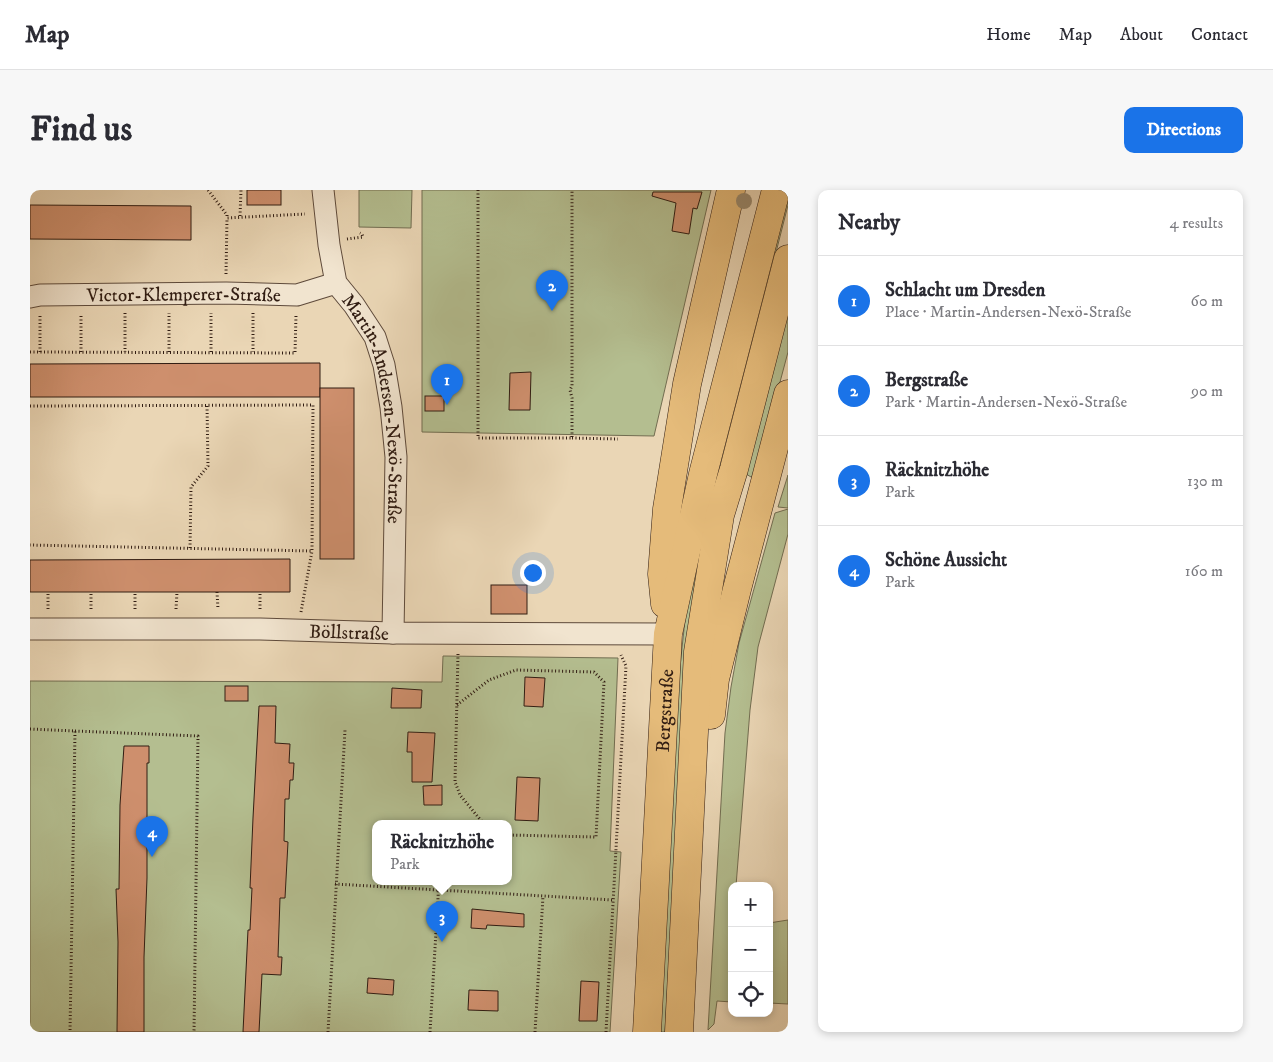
<!DOCTYPE html>
<meta charset="utf-8">
<style>
body{margin:0;font-family:"IM FELL DW Pica",serif;background:#f7f7f7;color:#2b2b33}
.controls{position:absolute;right:15px;bottom:15px;display:grid;overflow:hidden;border-radius:10px;box-shadow:0 2px 8px #0003}
.controls button{width:45px;height:45px;display:grid;place-items:center;padding:0;border:0;border-bottom:1px solid #e1e1e2;background:#fff;color:#2b2b33;font:25px sans-serif}
.you{position:absolute;left:502px;top:382px;width:18px;height:18px;margin:-12px;border:4px solid #fff;border-radius:50%;background:#1a73e8;box-shadow:0 0 0 8px #1a73e833}
.badge{display:grid;place-items:center;width:32px;height:32px;border-radius:50%;background:#1a73e8;color:#fff;font-size:16px;font-weight:700}
.pin{position:absolute;translate:-50% -41px;filter:drop-shadow(0 1px 2px #0008)}
.pin::after{content:'';position:absolute;top:26px;width:18px;height:15px;background:inherit;clip-path:polygon(0 0,100% 0,50% 100%)}
.popup{position:absolute;left:342px;top:630px;width:140px;height:65px;box-sizing:border-box;display:grid;place-content:center;border-radius:10px;background:#fff;filter:drop-shadow(0 1px 4px #0005);font-size:16px;white-space:nowrap;color:#7c7c81}
.popup b{font-size:19px;color:#2b2b33}
.popup::after{content:'';position:absolute;left:50%;top:100%;margin-left:-10px;border:10px solid transparent;border-top-color:#fff}
.list{margin:0;padding:0;list-style:none}
h2{display:flex;justify-content:space-between;align-items:center;height:65px;margin:0;padding:0 20px;font-size:21px}
h2 small{font-size:16px;font-weight:400;color:#7c7c81}
.list li{display:grid;grid-template-columns:32px 1fr auto;gap:15px;align-items:center;box-sizing:border-box;height:90px;padding:0 20px;border-top:1px solid #e1e1e2}
.list b{display:block;font-size:19px;white-space:nowrap}
.list p{margin:0;font-size:16px;white-space:nowrap;color:#7c7c81}
.list em{font-size:16px;font-style:normal;color:#7c7c81}
.icon{flex:none;width:28px;height:28px;fill:none;stroke:currentColor;stroke-width:2;stroke-linecap:round;stroke-linejoin:round}
.map{position:relative;flex:none;width:758px;height:842px;overflow:hidden;border-radius:10px}
header{display:flex;align-items:center;gap:30px;box-sizing:border-box;height:70px;padding:0 25px;background:#fff;border-bottom:1px solid #e1e1e2}
header strong{font-size:24px}
nav{display:flex;gap:28px;margin-inline-start:auto;font-size:18px}
.intro{display:flex;align-items:center;justify-content:space-between;box-sizing:border-box;height:120px;padding:0 30px}
h1{margin:0;font-size:35px}
.button{padding:12px 22px;border-radius:10px;background:#1a73e8;color:#fff;font-size:18px;font-weight:700}
main{display:flex;gap:30px;padding:0 30px}
aside{flex:1;background:#fff;border-radius:10px;box-shadow:0 2px 8px #0003}
.map>svg:first-child{display:block}
.green{fill:#b4be90;stroke:#726d51;fill-rule:evenodd}
.building{fill:#ce8f6d;stroke:#301c12}
.lines{fill:none;stroke-linecap:round;stroke-linejoin:round}
.street-casing{stroke:#5e4a3b;stroke-width:23}
.primary-casing{stroke:#301c12;stroke-width:29}
.path{stroke:#301c12;stroke-width:3;stroke-dasharray:1 2.5;stroke-linecap:butt}
.street{stroke:#f1e4cf;stroke-width:21}
.primary{stroke:#e5bb7a;stroke-width:28}
.tree{fill:#9a8b70}
.labels{text-anchor:middle;stroke-width:4.5;stroke-linejoin:round;paint-order:stroke}
.street-label{font-size:19px;fill:#301c12;stroke:#f1e4cf}
</style>
<header>
<strong>Map</strong>
<nav><a>Home</a><a>Map</a><a>About</a><a>Contact</a></nav>
</header>
<div class="intro"><h1>Find us</h1><a class="button">Directions</a></div>
<main>
<div class="map">
<svg width="758" height="842" viewBox="0 0 758 842">
<rect width="100%" height="100%" fill="#ead6b5"/>
<filter id="stains"><feTurbulence type="fractalNoise" baseFrequency=".004" numOctaves="4"/><feColorMatrix values="0 0 0 0 .2 0 0 0 0 .09 0 0 0 0 .02 0 0 0 .5 -.17"/></filter>
<radialGradient id="worn" r=".72"><stop offset=".6" stop-color="#630" stop-opacity="0"/><stop offset="1" stop-color="#630" stop-opacity=".3"/></radialGradient>
<g class="green">
<polygon points="329,0 382,0 381,38 329,37"/>
<polygon points="392,0 681,0 624,246 392,242"/>
<polygon points="758,0 758,15 682,315 664,401 657,456 635,842 627,842 644,533 658,402 675,321"/>
<polygon points="758,108 758,162 725,286 721,287 716,284"/>
<polygon points="758,285 758,318 748,317"/>
<polygon points="758,319 758,344 728,457 720,520 706,696 702,696 702,812 687,811 684,834 678,840 695,543 701,497 709,453 745,323"/>
<path d="M413 466 588 468 580 661 591 662 580 842H0V491L412 492ZM346 633H478V691H346Z"/>
<polygon points="758,730 758,814 739,813 739,733"/>
</g>
<g class="building">
<rect x="217" y="0" width="34" height="15"/>
<polygon points="623,2 672,2 667,19 663,18 659,44 642,41 646,13 622,6"/>
<polygon points="0,15 161,16 161,50 0,49"/>
<polygon points="290,173 290,207 0,207 0,174"/>
<polygon points="501,182 500,220 479,220 480,183"/>
<rect x="290" y="198" width="34" height="171"/>
<rect x="395" y="206" width="19" height="15"/>
<polygon points="260,369 260,402 0,402 0,370"/>
<rect x="461" y="395" width="36" height="29"/>
<polygon points="495,487 515,488 513,517 494,516"/>
<rect x="195" y="496" width="23" height="15"/>
<polygon points="362,498 392,500 391,518 361,518"/>
<polygon points="229,516 246,516 245,553 260,554 259,573 264,573 263,590 260,590 259,609 255,609 254,651 258,652 255,708 250,708 248,767 252,767 251,785 232,784 229,842 213,842 218,740 220,740 222,698 220,698 223,628"/>
<polygon points="378,542 405,543 402,592 382,592 382,562 377,562"/>
<polygon points="94,556 119,556 119,573 117,573 117,688 114,767 114,842 87,842 88,752 86,699 89,699 90,615"/>
<polygon points="487,587 510,588 508,631 485,630"/>
<polygon points="412,595 412,615 394,615 393,596"/>
<polygon points="442,719 494,724 494,737 457,735 456,739 441,738"/>
<polygon points="338,788 364,790 363,805 337,803"/>
<polygon points="551,791 569,792 567,831 549,831"/>
<polygon points="439,800 468,801 468,821 438,820"/>
</g>
<g class="lines">
<defs>
<g id="street">
<path id="s1" d="M293 0 299 55 306 93 324 115 345 147 354 175 361 217 366 267 363 443"/>
<path id="s2" d="M0 107 10 105 196 103 267 105 306 93"/>
<path id="s3" d="M0 439H230L363 443 638 444"/>
</g>
<g id="primary">
<polyline points="635,414 632,384 637,319 657,194 701,0"/>
<polyline points="681,525 685,489 707,399 758,204"/>
<path id="s4" d="M617 842 638 444 673 284 746 0"/>
<polyline points="649,842 668,462 690,325 704,279 758,69"/>
</g>
</defs>
<use href="#street" class="street-casing"/>
<use href="#primary" class="primary-casing"/>
<g class="path">
<polyline points="178,0 197,25 197,28 275,24"/>
<polyline points="448,0 448,248 542,248 542,208 540,200 542,196 542,0"/>
<polyline points="210,26 211,0"/>
<polyline points="317,49 333,47 332,44 330,43"/>
<polyline points="196,84 197,28"/>
<polyline points="95,123 95,162"/>
<polyline points="223,123 223,162"/>
<polyline points="0,162 265,163 266,125"/>
<polyline points="10,162 10,125"/>
<polyline points="51,162 51,125"/>
<polyline points="139,162 139,123"/>
<polyline points="181,162 181,123"/>
<polyline points="0,216 283,215 282,361 0,355"/>
<polyline points="542,248 588,249"/>
<polyline points="160,358 161,297 178,276 177,215"/>
<polyline points="187,402 188,419"/>
<polyline points="18,419 18,402"/>
<polyline points="61,419 61,402"/>
<polyline points="105,419 105,402"/>
<polyline points="146,419 147,402"/>
<polyline points="230,419 230,402"/>
<polyline points="271,422 282,361"/>
<polyline points="428,464 425,592 430,605 453,633"/>
<polyline points="427,515 459,490 486,480 564,482 574,492 566,647 478,645"/>
<polyline points="0,539 45,541 40,842"/>
<polyline points="45,541 168,546 164,842"/>
<polyline points="305,694 583,710"/>
<polyline points="298,842 315,540"/>
<polyline points="400,842 409,691"/>
<polyline points="505,842 513,706"/>
<polyline points="576,842 596,476 591,465"/>
</g>
<use href="#street" class="street"/>
<use href="#primary" class="primary"/>
</g>
<circle class="tree" cx="714" cy="11" r="8"/>
<g class="labels">
<g class="street-label">
<text dy="7" stroke="none"><textPath href="#s2" startOffset="154">Victor-Klemperer-Straße</textPath></text>
<text dy="7" stroke="none"><textPath href="#s1" startOffset="230">Martin-Andersen-Nexö-Straße</textPath></text>
<text dy="7" stroke="none"><textPath href="#s3" startOffset="319">Böllstraße</textPath></text>
<text dy="7" stroke="none"><textPath href="#s4" startOffset="322">Bergstraße</textPath></text>
</g>
</g>
<rect width="100%" height="100%" filter="url(#stains)"/>
<rect width="100%" height="100%" fill="url(#worn)"/>
</svg>
<div class="controls">
<button>+</button>
<button>−</button>
<button><svg class="icon" aria-label="locate" viewBox="0 0 24 24"><circle cx="12" cy="12" r="6"/><path d="M12 2v4M12 18v4M2 12h4M18 12h4"/></svg></button>
</div>
<div class="you"></div>
<div class="pin badge" style="left:417px;top:215px">1</div>
<div class="pin badge" style="left:522px;top:121px">2</div>
<div class="pin badge" style="left:412px;top:752px">3</div>
<div class="popup"><b>Räcknitzhöhe</b>Park</div>
<div class="pin badge" style="left:122px;top:667px">4</div>
</div>
<aside>
<h2>Nearby<small>4 results</small></h2>
<ul class="list">
<li><span class="badge">1</span><div><b>Schlacht um Dresden</b><p>Place · Martin-Andersen-Nexö-Straße</p></div><em>60 m</em></li>
<li><span class="badge">2</span><div><b>Bergstraße</b><p>Park · Martin-Andersen-Nexö-Straße</p></div><em>90 m</em></li>
<li><span class="badge">3</span><div><b>Räcknitzhöhe</b><p>Park</p></div><em>130 m</em></li>
<li><span class="badge">4</span><div><b>Schöne Aussicht</b><p>Park</p></div><em>160 m</em></li>
</ul>
</aside>
</main>
